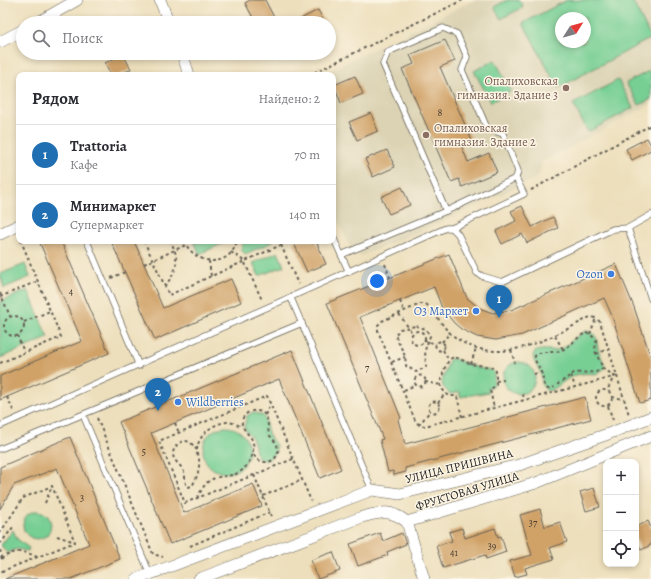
<!DOCTYPE html>
<html lang="ru">
<meta charset="utf-8">
<style>
body{margin:0;font-family:Alegreya,serif;background:#f2f2f3;color:#2b2b33}
.controls{position:absolute;right:12px;bottom:12px;display:grid;overflow:hidden;border-radius:8px;box-shadow:0 2px 6px #0003}
.controls button{width:36px;height:36px;display:grid;place-items:center;padding:0;border:0;border-bottom:1px solid #e1e1e2;background:#fff;color:#2b2b33;font:20px sans-serif}
.compass{position:absolute;left:555px;top:12px;width:36px;height:36px;border-radius:50%;background:#fff;box-shadow:0 2px 6px #0003;rotate:53deg}
.you{position:absolute;left:377px;top:281px;width:14px;height:14px;margin:-10px;border:3px solid #fff;border-radius:50%;background:#1a73e8;box-shadow:0 0 0 6px #1a73e833}
.badge{display:grid;place-items:center;width:26px;height:26px;border-radius:50%;background:#1f6fb2;color:#fff;font-size:13px;font-weight:700}
.pin{position:absolute;translate:-50% -33px;filter:drop-shadow(0 1px 2px #0008)}
.pin::after{content:'';position:absolute;top:21px;width:14px;height:12px;background:inherit;clip-path:polygon(0 0,100% 0,50% 100%)}
.list{margin:0;padding:0;list-style:none}
h2{display:flex;justify-content:space-between;align-items:center;height:52px;margin:0;padding:0 16px;font-size:17px}
h2 small{font-size:13px;font-weight:400;color:#7c7c81}
.list li{display:grid;grid-template-columns:26px 1fr auto;gap:12px;align-items:center;box-sizing:border-box;height:60px;padding:0 16px;border-top:1px solid #e1e1e2}
.list b{display:block;font-size:15px;white-space:nowrap}
.list p{margin:0;font-size:13px;white-space:nowrap;color:#7c7c81}
.list em{font-size:13px;font-style:normal;color:#7c7c81}
.icon{flex:none;width:22px;height:22px;fill:none;stroke:currentColor;stroke-width:2;stroke-linecap:round;stroke-linejoin:round}
.map{position:relative;flex:none;width:651px;height:579px;overflow:hidden}
.search{position:absolute;background:#fff;box-shadow:0 2px 6px #0003;left:16px;top:16px;width:320px;height:44px;display:flex;align-items:center;gap:10px;box-sizing:border-box;padding:0 14px;border-radius:22px;color:#7c7c81;font-size:15px}
.panel{position:absolute;background:#fff;box-shadow:0 2px 6px #0003;left:16px;top:72px;width:320px;height:172px;border-radius:8px}
.map>svg:first-child{display:block}
.built{fill:#dcd3b4;fill-rule:evenodd}
.green{fill:#77cf94;stroke:#4a7658;fill-rule:evenodd}
.building{fill:#d0a268}
.lines{fill:none;stroke-linecap:round;stroke-linejoin:round}
.service-casing{stroke:#656054;stroke-width:7}
.minor-casing{stroke:#656054;stroke-width:12}
.path{stroke:#656054;stroke-width:2;stroke-dasharray:3 3;stroke-linecap:butt}
.service{stroke:#fff;stroke-width:5.5}
.minor{stroke:#fff;stroke-width:11}
.education-dot{fill:#8d6e63;stroke:#fcf5e5;stroke-width:1.5}
.shop-dot{fill:#3f7fe0;stroke:#fcf5e5;stroke-width:1.5}
.labels{text-anchor:middle;stroke-width:3;stroke-linejoin:round;paint-order:stroke}
.number-label{font-size:10px;fill:#493e2f}
.education-label{font-size:12px;fill:#785e54;stroke:#fcf5e5;text-anchor:end}
.shop-label{font-size:12px;fill:#366cbe;stroke:#fcf5e5;text-anchor:end}
.street-label{font-size:12px;fill:#1c1c1c;stroke:#fcf5e5}
</style>
<div class="map">
<svg width="651" height="579" viewBox="0 0 651 579">
<rect width="100%" height="100%" fill="#fcf5e5"/>
<filter id="ink" filterUnits="userSpaceOnUse"><feTurbulence type="fractalNoise" baseFrequency=".025" numOctaves="2"/><feDisplacementMap in="SourceGraphic" scale="8" xChannelSelector="R" yChannelSelector="G"/><feConvolveMatrix kernelMatrix="1 2 1 2 8 2 1 2 1" color-interpolation-filters="sRGB"/></filter>
<filter id="wash" filterUnits="userSpaceOnUse"><feTurbulence type="fractalNoise" baseFrequency=".012" numOctaves="4" result="noise"/><feDisplacementMap in="SourceGraphic" scale="16" xChannelSelector="R" yChannelSelector="G"/><feGaussianBlur stdDeviation="0.9" result="paint"/><feColorMatrix in="noise" values="0 0 0 0 0 0 0 0 0 0 0 0 0 0 0 0 0 1.4 0 .05"/><feComposite in="paint" operator="in"/></filter>
<g filter="url(#wash)">
<rect width="100%" height="100%" fill="#eddfbc"/>
<path class="built" d="M474 0H651V104L542 162 538 177 457 215 361 256 349 245 333 211V75H321ZM561 18H585V42H561Z"/>
<g class="green">
<polygon points="507,0 519,0 523,7 501,19 494,7"/>
<path d="M567 0H632L651 38 558 88 523 23ZM561 18H585V42H561Z"/>
<polygon points="495,60 511,91 491,102 474,71"/>
<polygon points="651,70 651,99 639,105 626,83"/>
<polygon points="618,80 633,108 588,132 573,104"/>
<polygon points="194,241 229,241 199,254"/>
<polygon points="243,241 273,241 273,242 245,254 241,250"/>
<polygon points="278,252 284,266 259,276 253,263"/>
<polygon points="25,264 30,277 4,288 0,274"/>
<polygon points="28,290 48,338 0,358 0,302"/>
<path d="M586 331 593 333 597 339C597 354 603 356 605 368L597 374C586 373 575 373 566 380 560 384 555 390 547 391L543 387C541 382 542 376 540 372 536 364 526 351 542 350 548 349 554 352 560 349 570 344 576 335 586 331Z"/>
<polygon points="452,358 478,368 492,370 494,372 494,385 488,388 489,392 460,397 460,392 450,394 443,387 442,381 449,360"/>
<circle cx="519" cy="378" r="16"/>
<path d="M253 412 264 416 269 436 276 445V452L268 460C253 461 257 449 253 440 251 435 246 432 244 427L247 416Z"/>
<circle cx="226" cy="450" r="23"/>
<circle cx="37" cy="525" r="14"/>
<polygon points="13,530 17,539 29,548 28,551 17,549 7,553 1,545"/>
</g>
<g id="blocks">
<g class="building">
<polygon points="250,0 265,0 277,23 256,23 245,3"/>
<polygon points="318,10 325,23 293,23"/>
<polygon points="445,40 455,61 440,67 472,141 461,145 468,162 489,153 497,172 462,187 459,179 451,182 402,69 414,64 410,55"/>
<polygon points="123,54 131,69 119,75 111,75 105,63"/>
<polygon points="355,76 363,94 341,103 334,85"/>
<polygon points="371,113 378,131 357,140 349,122"/>
<polygon points="647,138 651,145 651,150 632,160 626,149"/>
<polygon points="387,150 395,167 373,177 365,159"/>
<polygon points="402,187 410,205 389,214 381,197"/>
<polygon points="522,206 532,227 553,217 558,228 527,243 522,234 502,244 496,231 516,221 511,211"/>
<polygon points="39,241 61,241 109,353 0,400 0,376 82,341"/>
<polygon points="111,241 134,241 163,308 231,279 241,302 155,340"/>
<polygon points="293,241 316,241 326,264 307,272"/>
<polygon points="449,254 467,298 479,308 493,313 511,310 616,264 634,307 651,358 651,400 640,403 612,316 604,298 522,335 496,340 477,337 461,329 454,323 442,308 434,287 360,317 401,418 398,420 405,444 585,397 591,419 405,468 406,472 394,475 393,471 388,472 380,440 383,439 327,303"/>
<polygon points="292,350 341,469 320,478 279,379 151,433 184,513 253,484 262,506 170,544 119,422"/>
<polygon points="70,437 120,559 71,579 5,579 89,544 57,468 14,485 0,509 0,467"/>
<polygon points="594,488 600,507 586,511 580,492"/>
<polygon points="540,509 545,527 560,522 567,542 550,548 554,559 525,568 527,574 515,577 510,561 532,555 520,515"/>
<polygon points="648,521 651,528 651,545 641,550 636,539 636,527"/>
<polygon points="462,528 465,538 495,528 498,537 501,536 506,552 486,559 485,555 443,568 436,546 452,541 449,532"/>
<polygon points="380,533 383,541 402,533 406,544 387,552 388,555 358,566 350,544"/>
<polygon points="333,552 340,571 318,579 311,560"/>
</g>
</g>
</g>
<g filter="url(#ink)">
<use href="#blocks" fill-opacity="0" stroke="#656054" stroke-width="1"/>
<g class="lines">
<defs>
<g id="service">
<polyline points="446,211 383,64 388,52 443,28 457,34 467,57 462,70 487,128 503,134 518,171 516,178"/>
<polyline points="628,228 651,215"/>
<polyline points="333,237 349,272"/>
<polyline points="87,241 139,366"/>
<polyline points="341,255 453,208 516,178 524,194 452,228"/>
<polyline points="291,298 372,490"/>
<polyline points="83,415 150,574"/>
<polyline points="0,426 446,228 452,228 458,234 477,273 482,276 502,282 613,229 628,228 651,299"/>
<polyline points="0,449 302,323"/>
</g>
<g id="minor">
<polyline points="160,0 169,23"/>
<polyline points="37,23 77,0"/>
<polyline points="0,42 23,30"/>
<polyline points="182,53 189,75"/>
<polyline points="0,234 19,225"/>
<polyline points="407,522 424,579"/>
<polyline points="137,579 372,490 400,494 519,465 608,434 651,417"/>
<path d="M199 579 362 517C382 512 390 509 407 522L536 483 651 436"/>
</g>
</defs>
<use href="#service" class="service-casing"/>
<use href="#minor" class="minor-casing"/>
<g class="path">
<polyline points="309,75 463,0"/>
<polyline points="531,190 651,125"/>
<polyline points="144,241 169,295 281,245 279,241"/>
<path d="M184 241C195 265 229 270 237 241"/>
<polyline points="281,245 298,284"/>
<polyline points="231,252 244,261 262,300"/>
<polyline points="209,261 211,276"/>
<polyline points="144,264 186,245"/>
<polyline points="385,264 390,278"/>
<polyline points="111,278 125,272"/>
<path d="M164 286C178 273 180 256 170 241"/>
<polyline points="0,293 10,316"/>
<polyline points="0,297 38,281"/>
<polyline points="400,301 404,311"/>
<path d="M420 304H426C435 312 440 323 449 332 492 372 547 340 590 317L596 318 600 322 617 376 425 426 419 425 415 420 378 331V325L382 321Z"/>
<polyline points="399,314 413,334"/>
<circle cx="14" cy="326" r="10"/>
<polyline points="24,322 50,311"/>
<polygon points="416,326 426,329 430,336 425,350 426,367 416,372 406,366 405,356 395,335 400,329"/>
<circle cx="418" cy="338" r="7"/>
<path d="M586 333 591 335 596 340 595 351 603 368 596 372 574 373 551 389H548C541 383 544 378 541 371 539 366 534 362 535 356 541 349 551 354 559 351 570 348 576 337 586 333Z"/>
<polyline points="590,334 596,318"/>
<polyline points="17,335 24,352"/>
<polyline points="555,336 563,349"/>
<polyline points="424,340 436,344"/>
<circle cx="440" cy="346" r="4.5"/>
<polyline points="442,342 450,333"/>
<polyline points="443,350 448,359"/>
<polyline points="511,350 515,363"/>
<polyline points="596,354 608,349"/>
<polyline points="392,362 405,357"/>
<polyline points="0,363 61,337 21,241"/>
<polyline points="471,364 476,348"/>
<polyline points="603,368 614,376 607,391"/>
<polyline points="534,374 542,372"/>
<polyline points="571,375 575,387"/>
<circle cx="420" cy="381" r="5.5"/>
<polyline points="617,376 629,415"/>
<polyline points="496,381 504,380"/>
<polyline points="425,382 441,385"/>
<circle cx="604" cy="398" r="8"/>
<polyline points="404,390 416,385"/>
<polyline points="162,391 167,402"/>
<polyline points="523,394 524,400"/>
<polyline points="7,397 14,412"/>
<polyline points="612,397 624,399"/>
<circle cx="434" cy="407" r="5.5"/>
<polyline points="438,403 445,393"/>
<polyline points="608,406 613,420"/>
<polyline points="265,415 270,405"/>
<path d="M462 417 457 396H449L441 388C440 380 446 357 455 357L471 364 491 367 496 371V385L490 390 494 408"/>
<polyline points="97,418 153,554 163,557"/>
<polyline points="175,423 179,433"/>
<polyline points="419,425 430,411"/>
<path d="M197 450C195 448 193 445 191 443 183 437 173 446 173 454 173 461 180 464 183 470 187 476 183 482 188 487L192 486C197 478 200 469 199 459 198 456 196 453 197 450 198 435 213 423 227 422 232 422 238 425 242 427"/>
<polyline points="293,459 185,503 159,441 267,396 311,501"/>
<polyline points="254,475 271,516"/>
<polyline points="263,496 302,480"/>
<path d="M197 498C200 493 204 484 209 481 223 472 235 481 247 465 252 459 256 445 251 438 246 431 237 424 245 415 248 412 253 410 257 411 270 412 267 425 269 435 294 457 260 474 252 451"/>
<polyline points="45,503 52,486"/>
<polyline points="0,533 23,498 52,486 75,542 0,572"/>
<polyline points="57,536 75,542"/>
<polyline points="0,544 14,526"/>
<polyline points="190,546 270,512"/>
<polyline points="0,550 2,556 0,561"/>
<path d="M1 559C14 550 23 550 37 557"/>
</g>
<use href="#service" class="service"/>
<use href="#minor" class="minor"/>
</g>
</g>
<g class="education-dot">
<circle cx="566" cy="88" r="4"/>
<circle cx="426" cy="135" r="4"/>
</g>
<g class="shop-dot">
<circle cx="611" cy="274" r="4"/>
<circle cx="476" cy="311" r="4"/>
<circle cx="178" cy="402" r="4"/>
</g>
<g class="labels">
<g class="number-label">
<text x="440" y="116">8</text>
<text x="71" y="295">4</text>
<text x="367" y="371">7</text>
<text x="144" y="455">5</text>
<text x="82" y="501">3</text>
<text x="533" y="526">37</text>
<text x="492" y="549">39</text>
<text x="454" y="556">41</text>
</g>
<g class="education-label">
<text x="558" y="85">Опалиховская<tspan x="558" dy="14">гимназия. Здание 3</tspan></text>
<text x="434" y="132" text-anchor="start">Опалиховская<tspan x="434" dy="14">гимназия. Здание 2</tspan></text>
</g>
<g class="shop-label">
<text x="603" y="278">Ozon</text>
<text x="468" y="315">О3 Маркет</text>
<text x="186" y="406" text-anchor="start">Wildberries</text>
</g>
<g class="street-label">
<text transform="translate(459 466) rotate(-14)" y="4">УЛИЦА ПРИШВИНА</text>
<text transform="translate(467 491) rotate(-17)" y="4">ФРУКТОВАЯ УЛИЦА</text>
</g>
</g>
</svg>
<div class="controls">
<button>+</button>
<button>−</button>
<button><svg class="icon" aria-label="locate" viewBox="0 0 24 24"><circle cx="12" cy="12" r="6"/><path d="M12 2v4M12 18v4M2 12h4M18 12h4"/></svg></button>
</div>
<svg class="compass" viewBox="-18 -18 36 36"><path d="M0-13l5 13h-10z" fill="#e53935"/><path d="M0 13l5-13h-10z" fill="#7c7c81"/></svg>
<div class="you"></div>
<div class="pin badge" style="left:499px;top:318px">1</div>
<div class="pin badge" style="left:158px;top:411px">2</div>
<div class="search"><svg class="icon" aria-label="search" viewBox="0 0 24 24"><circle cx="10" cy="10" r="6"/><path d="M15 15l6 6"/></svg>Поиск</div>
<section class="panel">
<h2>Рядом<small>Найдено: 2</small></h2>
<ul class="list">
<li><span class="badge">1</span><div><b>Trattoria</b><p>Кафе</p></div><em>70 m</em></li>
<li><span class="badge">2</span><div><b>Минимаркет</b><p>Супермаркет</p></div><em>140 m</em></li>
</ul>
</section>
</div>
